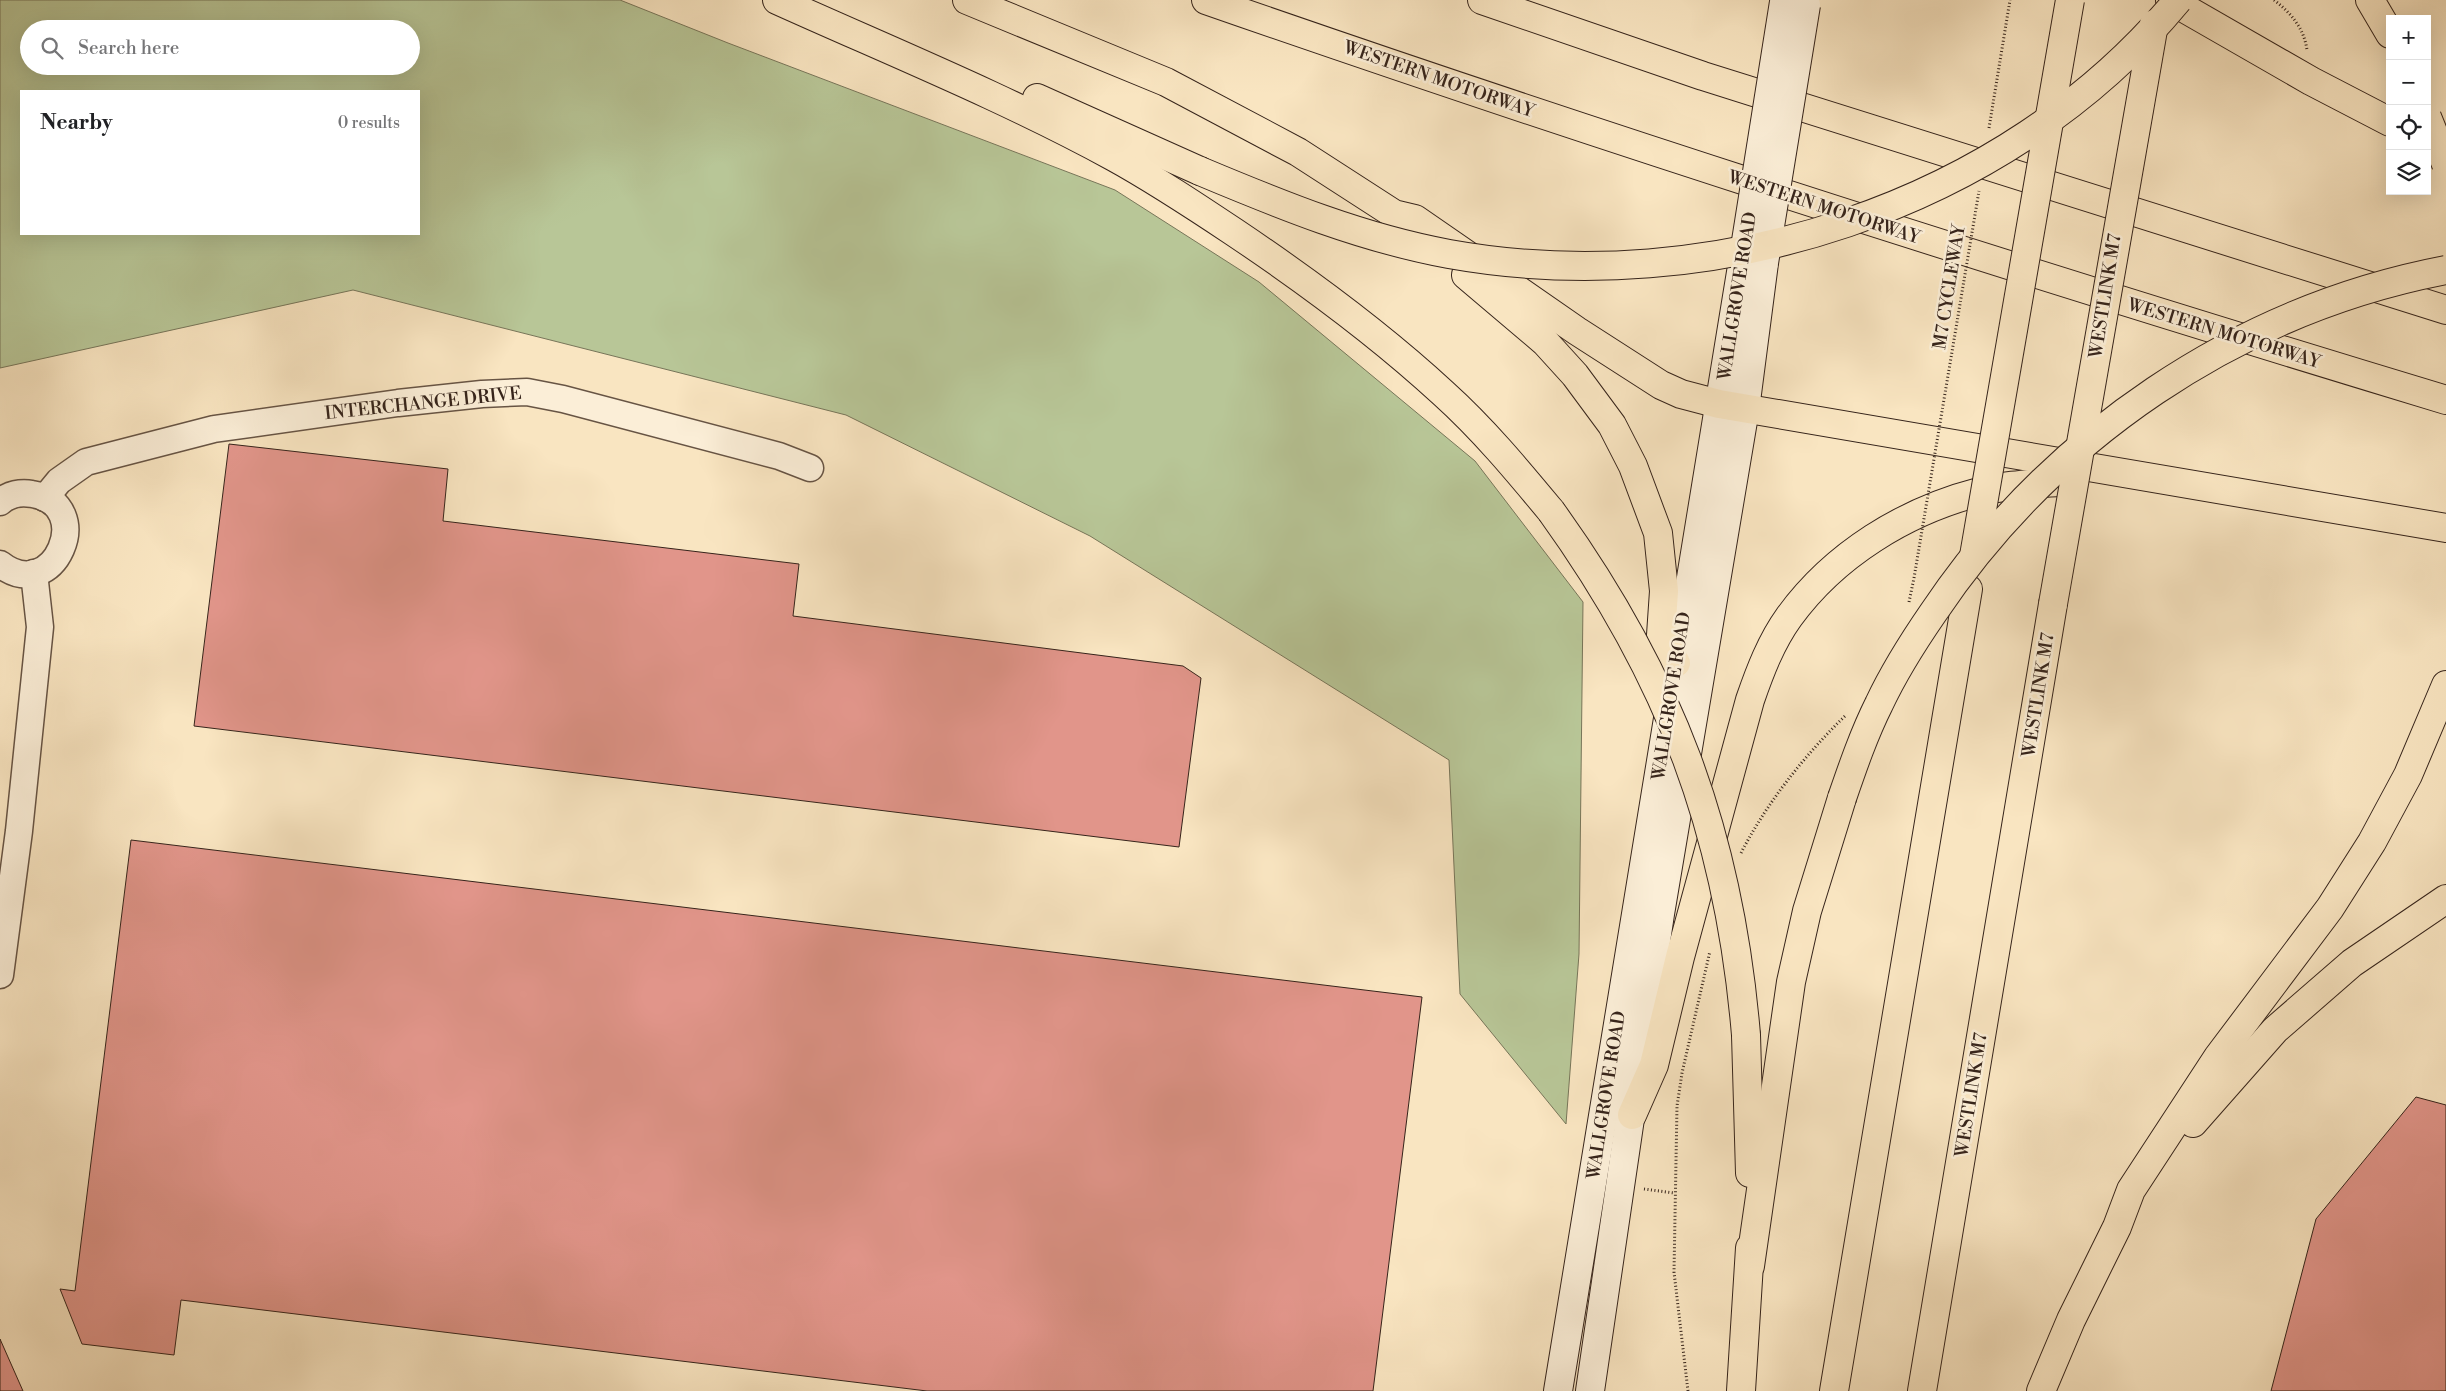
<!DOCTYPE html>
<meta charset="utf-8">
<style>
body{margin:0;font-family:"Libre Bodoni",serif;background:#f2f2f2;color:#202124}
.controls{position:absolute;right:15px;top:15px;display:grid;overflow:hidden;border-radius:0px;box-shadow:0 5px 20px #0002}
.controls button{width:45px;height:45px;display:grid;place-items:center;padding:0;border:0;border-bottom:1px solid #e0e0e0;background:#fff;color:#202124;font:25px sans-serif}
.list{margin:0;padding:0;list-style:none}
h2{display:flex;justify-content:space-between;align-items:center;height:65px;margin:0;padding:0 20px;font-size:21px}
h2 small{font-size:16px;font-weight:400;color:#757577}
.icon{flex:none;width:28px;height:28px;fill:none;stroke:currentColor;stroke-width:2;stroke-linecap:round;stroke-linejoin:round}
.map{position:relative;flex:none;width:2446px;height:1391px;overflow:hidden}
.search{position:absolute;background:#fff;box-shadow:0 5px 20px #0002;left:20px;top:20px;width:400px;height:55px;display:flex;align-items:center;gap:12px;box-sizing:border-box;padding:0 18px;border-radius:28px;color:#757577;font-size:19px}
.panel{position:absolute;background:#fff;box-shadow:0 5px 20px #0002;left:20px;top:90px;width:400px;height:145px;border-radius:0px}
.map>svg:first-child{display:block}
.green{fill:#b8c697;stroke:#777559;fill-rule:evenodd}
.building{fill:#e1958a;stroke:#36241b}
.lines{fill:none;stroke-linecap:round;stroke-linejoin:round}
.minor-casing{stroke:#675444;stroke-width:29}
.secondary-casing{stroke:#36241b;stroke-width:30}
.motorway-casing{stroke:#36241b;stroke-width:30}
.path{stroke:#36241b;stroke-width:3;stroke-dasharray:1 2.5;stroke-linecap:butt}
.minor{stroke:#fbeed7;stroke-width:26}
.secondary{stroke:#fbeed7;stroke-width:28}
.motorway{stroke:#f9e5c1;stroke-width:28}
.secondary-bridge-casing{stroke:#36241b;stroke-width:30;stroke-linecap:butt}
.motorway-bridge-casing{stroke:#36241b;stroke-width:30;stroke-linecap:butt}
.path-bridge{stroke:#36241b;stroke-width:3;stroke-dasharray:1 2.5;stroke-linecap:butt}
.secondary-bridge{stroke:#fbeed7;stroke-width:28}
.motorway-bridge{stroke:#f9e5c1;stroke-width:28}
.labels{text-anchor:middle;stroke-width:5;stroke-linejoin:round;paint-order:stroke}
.street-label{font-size:18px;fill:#36241b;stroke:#fbeed7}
</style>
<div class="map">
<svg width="2446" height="1391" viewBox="0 0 2446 1391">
<rect width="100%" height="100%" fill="#f9e5c1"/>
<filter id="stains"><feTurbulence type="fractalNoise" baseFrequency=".004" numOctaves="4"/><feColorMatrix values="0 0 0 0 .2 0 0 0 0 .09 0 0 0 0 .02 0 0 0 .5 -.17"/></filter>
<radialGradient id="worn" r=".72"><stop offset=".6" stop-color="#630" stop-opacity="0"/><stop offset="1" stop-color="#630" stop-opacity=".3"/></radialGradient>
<path class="green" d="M0 0H620L728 43 1115 190 1259 282 1475 461 1583 602 1579 954 1566 1124 1460 994 1449 760 1090 536 846 415 353 290 0 368ZM29 29H411V66H29ZM21 91H419V234H21Z"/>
<g class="building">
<polygon points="229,444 448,469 443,521 799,564 793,616 1183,666 1201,678 1179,847 194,726"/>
<polygon points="131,840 1422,997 1373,1391 927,1391 181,1300 174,1355 82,1344 60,1289 75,1291"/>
<polygon points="2416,1097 2446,1105 2446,1391 2271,1391 2316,1219"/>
<polygon points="0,1339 23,1391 0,1391"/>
</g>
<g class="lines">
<defs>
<g id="minor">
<polyline points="45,498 59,481 86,462 214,429 398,403 482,394 527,392 563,399 779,456 810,468"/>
<path d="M0 502C9 494 21 492 32 494 98 504 54 607 0 564"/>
<polyline points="0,975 19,831 40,627 34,573"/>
</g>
<g id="secondary">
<polyline points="1558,1391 1743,260"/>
<polyline points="1590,1391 1660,914 1745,409 1764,263"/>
</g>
<g id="motorway">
<path d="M777 0C890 51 1006 98 1114 157 1156 180 1195 206 1234 232 1307 281 1378 333 1443 393 1483 429 1517 470 1551 511"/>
<polyline points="967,0 1166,82 1298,152 1394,214 1415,219 1577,331 1661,385 1681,394 1719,404 2446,528"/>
<path d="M1206 0C1616 143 2030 274 2446 400"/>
<polyline points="1482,0 1703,76 2446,310"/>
<polyline points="2170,0 2311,81 2390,122"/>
<polyline points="2370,0 2390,34"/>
<polyline points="1037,98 1200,171"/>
<polyline points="1466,275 1545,342 1575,375 1612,425 1633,466 1658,533 1664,591 1661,635 1676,663"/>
<polyline points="1746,1035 1750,1173"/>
<path d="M1632 1115 1654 1065 1680 957 1750 700C1760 671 1771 642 1789 617 1834 555 1905 511 1979 492 2004 485 2031 484 2058 482"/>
<polyline points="2193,1123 2275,1030 2352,963 2446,899"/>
<polyline points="1750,1266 1791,982 1807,911 1842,798"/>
<polyline points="1741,1391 1750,1248"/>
<polyline points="1834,1391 1968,589"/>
<polyline points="1922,1391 2053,604"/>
<polyline points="2041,1391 2071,1320 2117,1227 2131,1190 2218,1057 2330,908 2372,842 2408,775 2446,685"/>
</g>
</defs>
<use href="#minor" class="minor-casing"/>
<use href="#secondary" class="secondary-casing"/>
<use href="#motorway" class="motorway-casing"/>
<g class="path">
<path d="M2274 0C2291 13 2304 28 2307 50"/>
<polyline points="1909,602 1914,578"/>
<path d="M1741 853C1768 801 1804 756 1846 715"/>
<polyline points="1644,1189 1674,1193"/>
<polyline points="1688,1391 1674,1272 1677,1106 1682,1073 1710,951"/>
</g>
<use href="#minor" class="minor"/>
<use href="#secondary" class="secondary"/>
<use href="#motorway" class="motorway"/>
<defs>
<g id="secondary-bridge">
<polyline points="1743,260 1784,2"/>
<polyline points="1764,263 1806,5"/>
</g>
<g id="motorway-bridge">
<polyline points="2427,117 2446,164"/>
<path d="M1200 171C1281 205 1362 238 1449 254 1711 301 2006 208 2178 0"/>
<path d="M1551 511C1670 676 1729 832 1746 1035"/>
<polyline points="1974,556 2070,0"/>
<polyline points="2053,604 2154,24"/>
<path d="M1842 798C1853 766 1864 734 1879 704 1894 672 1913 642 1933 613 2051 437 2237 310 2446 270"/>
</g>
</defs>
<use href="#secondary-bridge" class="secondary-bridge-casing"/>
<use href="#motorway-bridge" class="motorway-bridge-casing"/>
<g class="path-bridge">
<polyline points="1989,128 2010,0"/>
<polyline points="1914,578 1979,191"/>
</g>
<use href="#secondary-bridge" class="secondary-bridge"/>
<use href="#motorway-bridge" class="motorway-bridge"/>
</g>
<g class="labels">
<g class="street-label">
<text transform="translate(1439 79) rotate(19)" y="6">WESTERN MOTORWAY</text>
<text transform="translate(1824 207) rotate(18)" y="6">WESTERN MOTORWAY</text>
<text transform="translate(1949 287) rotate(-81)" y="6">M7 CYCLEWAY</text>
<text transform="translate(1737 296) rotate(-81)" y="6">WALLGROVE ROAD</text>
<text transform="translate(2105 296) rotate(-81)" y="6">WESTLINK M7</text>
<text transform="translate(2224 333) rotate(17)" y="6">WESTERN MOTORWAY</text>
<text transform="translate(423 403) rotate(-6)" y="6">INTERCHANGE DRIVE</text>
<text transform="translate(2038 695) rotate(-81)" y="6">WESTLINK M7</text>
<text transform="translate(1671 696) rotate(-81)" y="6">WALLGROVE ROAD</text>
<text transform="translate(1606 1095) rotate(-81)" y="6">WALLGROVE ROAD</text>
<text transform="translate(1971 1095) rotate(-81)" y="6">WESTLINK M7</text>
</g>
</g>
<rect width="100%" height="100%" filter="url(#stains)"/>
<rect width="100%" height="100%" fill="url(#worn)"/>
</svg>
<div class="controls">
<button>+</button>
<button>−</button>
<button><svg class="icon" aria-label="locate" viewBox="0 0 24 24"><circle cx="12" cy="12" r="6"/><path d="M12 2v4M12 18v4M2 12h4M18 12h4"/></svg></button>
<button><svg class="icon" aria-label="layers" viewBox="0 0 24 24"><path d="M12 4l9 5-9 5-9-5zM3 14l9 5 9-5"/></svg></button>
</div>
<div class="search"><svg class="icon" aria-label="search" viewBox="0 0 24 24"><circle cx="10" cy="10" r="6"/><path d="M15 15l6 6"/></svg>Search here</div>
<section class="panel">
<h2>Nearby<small>0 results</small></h2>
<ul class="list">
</ul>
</section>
</div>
